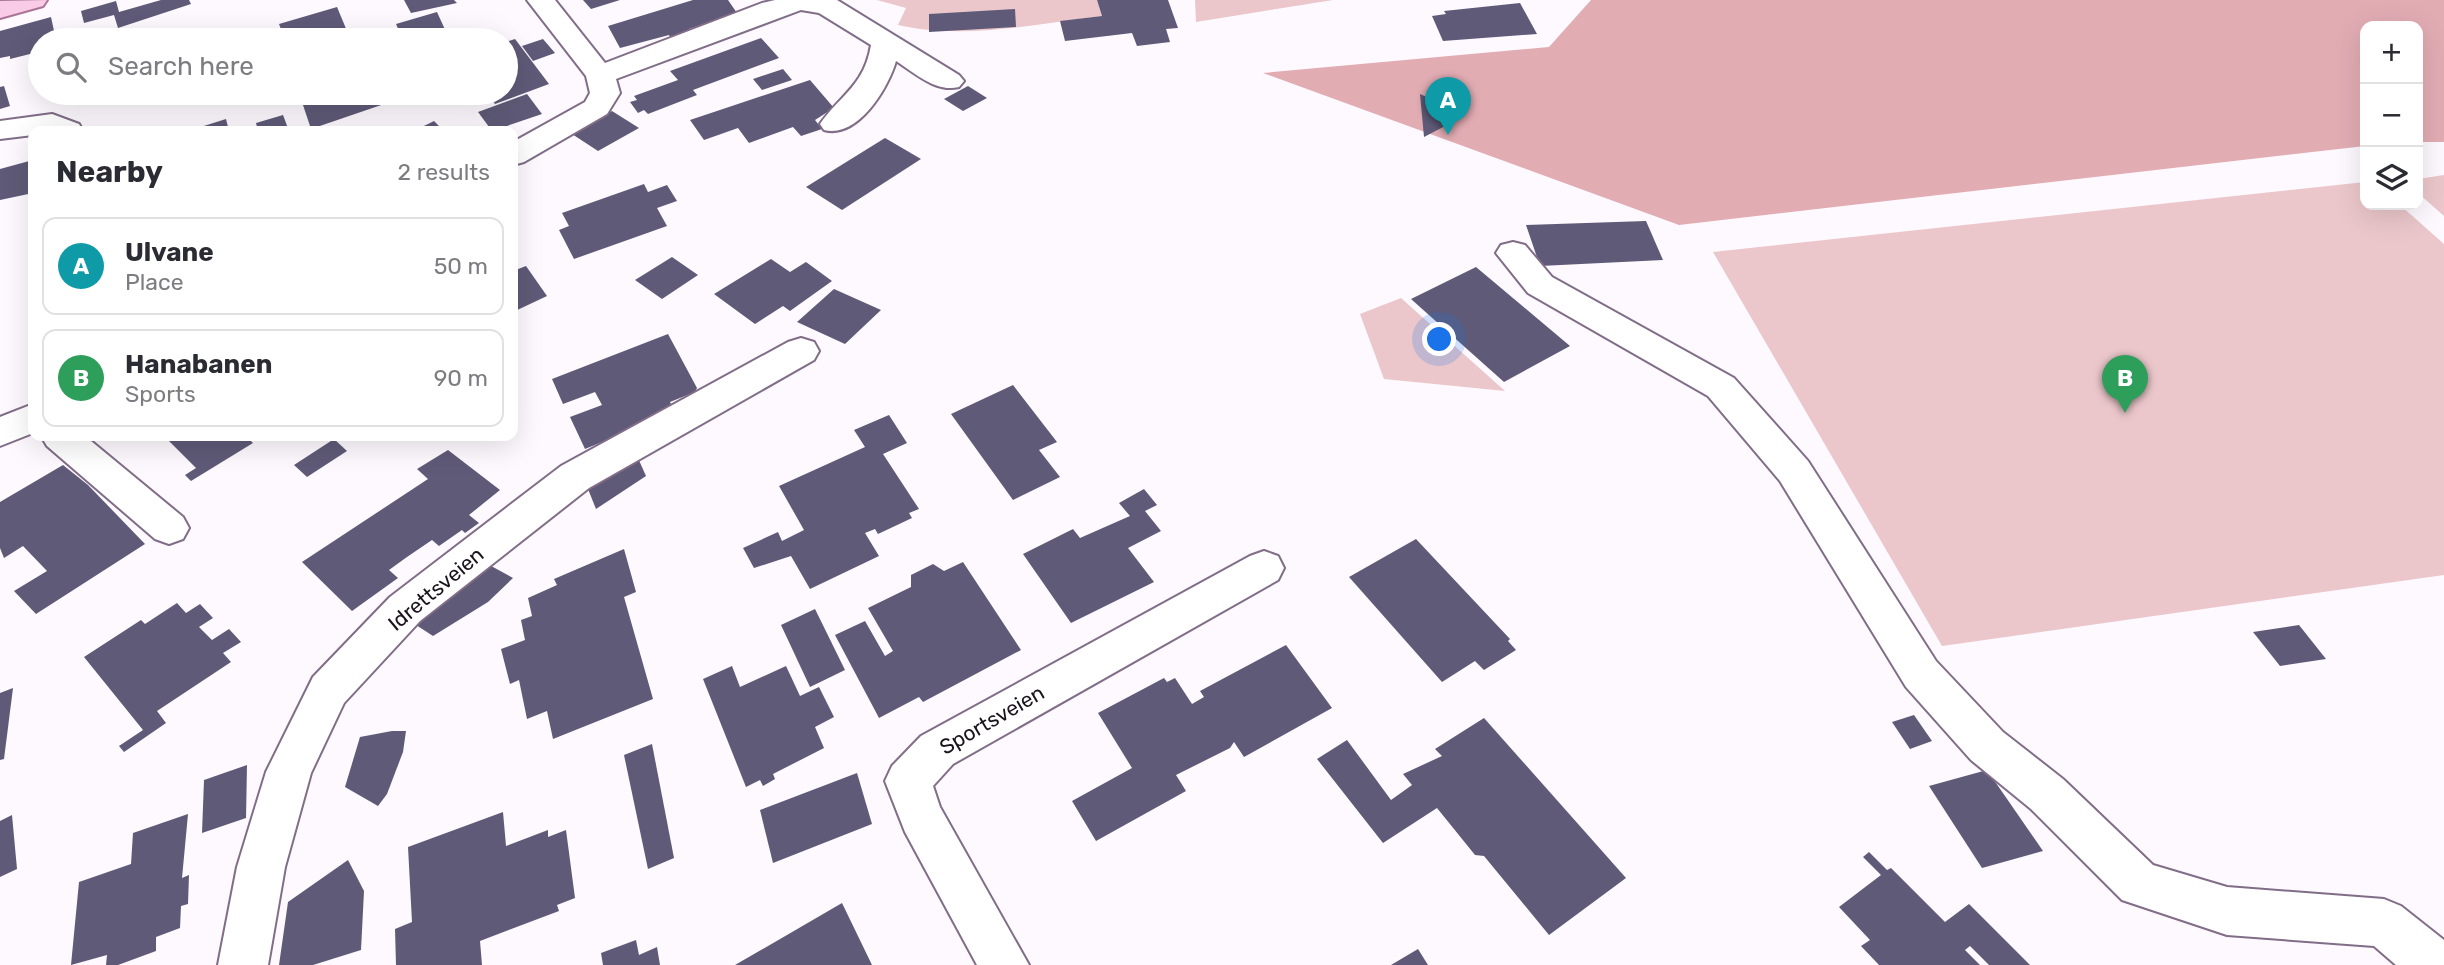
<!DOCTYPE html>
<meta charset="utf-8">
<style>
body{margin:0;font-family:Rubik,sans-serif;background:#f2f2f3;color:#2b2b33}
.controls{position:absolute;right:21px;top:21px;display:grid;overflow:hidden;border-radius:14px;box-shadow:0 7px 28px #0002}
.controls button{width:63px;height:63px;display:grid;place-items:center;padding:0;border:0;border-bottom:2px solid #e1e1e2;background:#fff;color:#2b2b33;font:35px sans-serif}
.you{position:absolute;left:1440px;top:340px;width:24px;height:24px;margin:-18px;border:5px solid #fff;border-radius:50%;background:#1a73e8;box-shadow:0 0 0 10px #1a73e833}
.badge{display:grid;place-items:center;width:46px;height:46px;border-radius:50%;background:#db2777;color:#fff;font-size:23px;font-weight:700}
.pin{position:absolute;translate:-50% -58px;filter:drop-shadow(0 2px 4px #0008)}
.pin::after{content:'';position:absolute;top:37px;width:24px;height:21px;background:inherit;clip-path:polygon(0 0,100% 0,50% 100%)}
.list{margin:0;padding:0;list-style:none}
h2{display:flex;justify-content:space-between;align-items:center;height:91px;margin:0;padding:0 28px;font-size:30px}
h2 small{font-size:23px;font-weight:400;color:#7c7c81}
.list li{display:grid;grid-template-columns:46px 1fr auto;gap:21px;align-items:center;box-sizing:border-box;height:98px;margin:0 14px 14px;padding:0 14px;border:2px solid #e1e1e2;border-radius:14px}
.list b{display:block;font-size:26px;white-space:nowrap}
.list p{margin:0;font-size:23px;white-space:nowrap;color:#7c7c81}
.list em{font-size:23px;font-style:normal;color:#7c7c81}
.icon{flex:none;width:38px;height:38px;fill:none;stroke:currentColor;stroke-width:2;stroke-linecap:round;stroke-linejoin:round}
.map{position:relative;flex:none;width:2444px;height:965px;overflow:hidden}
.search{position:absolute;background:#fff;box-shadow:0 7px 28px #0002;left:28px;top:28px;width:490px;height:77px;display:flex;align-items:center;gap:18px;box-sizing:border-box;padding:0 24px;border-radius:38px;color:#7c7c81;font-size:26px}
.panel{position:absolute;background:#fff;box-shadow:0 7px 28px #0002;left:28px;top:126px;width:490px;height:315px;border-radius:14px}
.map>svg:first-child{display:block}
.green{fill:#ebc7cb}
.forest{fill:#e2acb3}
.building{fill:#5f5a77}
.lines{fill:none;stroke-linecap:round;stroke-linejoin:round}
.minor-casing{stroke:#816d87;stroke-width:4}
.major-casing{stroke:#a97495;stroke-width:4}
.minor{fill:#fff;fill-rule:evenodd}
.major{fill:#f9cbe6;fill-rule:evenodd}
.labels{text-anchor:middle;stroke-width:7;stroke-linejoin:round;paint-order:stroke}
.street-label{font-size:21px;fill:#1b131d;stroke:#fff}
</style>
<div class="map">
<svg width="2444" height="965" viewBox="0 0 2444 965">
<rect width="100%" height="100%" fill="#fdf9ff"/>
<g class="green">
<path d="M877 0H1097L1102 16C1035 24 963 40 898 25L906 8Z"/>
<polygon points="1195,0 1333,0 1196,22"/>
<polygon points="2444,175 2444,216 2418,193 2418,179"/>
<polygon points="2365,182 2365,205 2400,205 2444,244 2444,575 1942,646 1713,252"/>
<polygon points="1401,298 1505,391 1384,379 1360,314"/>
</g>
<polygon class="forest" points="1591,0 2444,0 2444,142 2418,142 2418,26 2365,26 2365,146 1679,225 1263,73 1549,47"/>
<g class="building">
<polygon points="161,0 189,0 191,4 118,28 114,15 84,23 81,11 116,1 119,12"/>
<polygon points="404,0 454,0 457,3 411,13"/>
<polygon points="583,0 620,0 591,9"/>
<polygon points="693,0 728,0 737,13 689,29 692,33 671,39 669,35 620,48 608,26"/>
<polygon points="1097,0 1168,0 1178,28 1166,29 1170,42 1137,46 1132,33 1065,41 1060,21 1102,16"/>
<polygon points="1520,3 1537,34 1443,41 1432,16 1446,14 1444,11"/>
<polygon points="337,7 347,31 326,40 285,40 279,24"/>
<polygon points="1015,9 1016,27 929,32 929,14"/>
<polygon points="437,12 447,34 425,40 403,40 396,24"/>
<polygon points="51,17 56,40 40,40 38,52 10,59 10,56 0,58 0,31"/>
<polygon points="761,38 779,58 693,90 697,95 648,114 644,110 638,113 630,102 637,100 634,96 678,80 670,71"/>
<polygon points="515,39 549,84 495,104 487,93 506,93 506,42"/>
<polygon points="543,39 555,53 533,61 522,46"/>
<polygon points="783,69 792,80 762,90 753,79"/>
<polygon points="810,80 834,108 815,120 822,129 801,136 793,127 749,143 738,128 704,140 690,120"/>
<polygon points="4,86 10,106 0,109 0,87"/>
<polygon points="968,86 987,98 963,111 944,99"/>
<polygon points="299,93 390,93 393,101 311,129"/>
<polygon points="527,94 542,114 492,131 478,112"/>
<polygon points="1420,94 1460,112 1447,125 1424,137"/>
<polygon points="612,111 639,128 598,151 572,134"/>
<polygon points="283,115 289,131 258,131 256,123"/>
<polygon points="226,119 229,131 188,131"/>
<polygon points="434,121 444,131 412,131 426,125"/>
<polygon points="885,138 921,159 842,210 806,187"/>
<polygon points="33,160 33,193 0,200 0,169"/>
<polygon points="644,184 648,192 667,185 677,201 657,208 667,226 574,259 559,230 569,226 562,213"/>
<polygon points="1646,221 1663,260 1540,266 1526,225"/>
<polygon points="672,257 698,275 662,299 635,280"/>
<polygon points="771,259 790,272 806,262 832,281 790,311 783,306 755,324 714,294"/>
<polygon points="526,266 547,296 513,312 513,271"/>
<polygon points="1476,267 1570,346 1504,382 1411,299"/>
<polygon points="834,289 881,310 845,344 797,322"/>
<polygon points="668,334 697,388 695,392 670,402 675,412 585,449 570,417 602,405 595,392 563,404 552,379"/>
<polygon points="1013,385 1057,442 1039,450 1060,477 1013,500 951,414"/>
<polygon points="889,415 907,443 883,454 919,509 909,513 912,518 878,534 875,529 865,533 879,556 810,589 791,556 754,568 743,548 778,532 782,541 804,530 779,486 865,447 854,430"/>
<polygon points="172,436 251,436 248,438 253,443 191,481 185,475 196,468 167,439"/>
<polygon points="334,439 347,451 307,477 294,465"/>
<polygon points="633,447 646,476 596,509 584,479"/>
<polygon points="448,450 500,490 469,515 479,523 465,533 462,530 439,546 432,540 407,557 389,570 398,578 352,611 302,562 428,479 417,469"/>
<polygon points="63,465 88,485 145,544 36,614 14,591 47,571 23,546 4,558 0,548 0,502"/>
<polygon points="1144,489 1157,505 1145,511 1161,531 1128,548 1154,582 1071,623 1023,554 1073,529 1080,538 1130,516 1119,503"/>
<polygon points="1416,539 1510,639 1508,641 1516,650 1484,670 1475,661 1442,682 1349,577"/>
<polygon points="624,549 636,592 624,597 653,699 553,739 547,711 527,719 519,680 510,684 501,649 525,640 521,620 532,616 528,598 557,585 554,579"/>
<polygon points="482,561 513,578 488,602 433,636 413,623"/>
<polygon points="963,562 1021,650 923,702 919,697 879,718 835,635 865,621 885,656 893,651 868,608 911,587 911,575 933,564 944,571"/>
<polygon points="177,603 186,613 200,604 213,618 199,627 212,640 229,629 241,642 223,653 231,662 157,711 166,723 124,752 119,746 143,730 84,657 141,620 145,624"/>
<polygon points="815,609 845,670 810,687 781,625"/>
<polygon points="2299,625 2326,659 2280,666 2253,632"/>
<polygon points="1286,645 1332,708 1244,757 1234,742 1230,748 1176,775 1186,791 1096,841 1072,801 1132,768 1098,713 1164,678 1167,682 1175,678 1192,704 1204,697 1200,691"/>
<polygon points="732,666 740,687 786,666 800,696 819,687 834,717 815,727 824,748 773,774 775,779 763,786 760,780 746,787 703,679"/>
<polygon points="13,688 4,759 0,760 0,693"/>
<polygon points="1914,715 1932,741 1910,749 1892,722"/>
<polygon points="1484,718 1626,878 1549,935 1484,856 1475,855 1437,808 1383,843 1317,759 1347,740 1391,800 1412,785 1403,774 1442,756 1435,749"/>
<polygon points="392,731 406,731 403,752 387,794 378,806 345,787 360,737"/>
<polygon points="652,744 674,858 648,869 624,755"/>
<polygon points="247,765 246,818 202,833 204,780"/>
<polygon points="1987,770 2043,851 1982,868 1929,786"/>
<polygon points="857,773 872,824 773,863 760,810"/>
<polygon points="503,812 506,846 548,830 548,837 566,830 575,898 557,905 559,911 480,941 482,965 396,965 395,929 412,922 408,847"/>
<polygon points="188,814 182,878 189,875 188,904 181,906 180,928 156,937 156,951 118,965 106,965 107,955 71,965 79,882 131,864 133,833"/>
<polygon points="12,815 17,869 0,877 0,821"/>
<polygon points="1869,852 1887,870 1891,868 1945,922 1969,904 2030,965 1989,965 1970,946 1965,950 1980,965 1879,965 1861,946 1870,940 1839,907 1881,875 1863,857"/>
<polygon points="348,860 364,891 361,950 313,965 279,965 288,902"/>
<polygon points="842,903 872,965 735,965 787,935"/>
<polygon points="636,940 639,955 657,947 660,965 603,965 601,953"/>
<polygon points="1418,949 1428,965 1391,965"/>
</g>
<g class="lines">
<defs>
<g id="minor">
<path d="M527 0H555L605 63 762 3 775 0H837L959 75 964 81 959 87C936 93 915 73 896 61 888 89 857 139 824 130L820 124C841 94 864 86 871 45L819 13 801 10 616 79 620 93 607 114 524 162 513 165V142L585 102 590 93 586 76Z"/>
<polygon points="52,114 79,124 83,131 33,131 33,135 0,139 0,121"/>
<polygon points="1513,242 1525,245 1552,277 1734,378 1808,461 1936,661 2003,732 2063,779 2153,865 2227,887 2384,899 2401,906 2444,940 2444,965 2396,965 2374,946 2227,935 2122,900 2031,809 1971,760 1906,687 1780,481 1708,396 1528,293 1496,253 1501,245"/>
<polygon points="801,338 814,342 819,351 814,360 589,488 420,621 344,703 311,773 285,867 268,965 218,965 237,867 266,772 313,677 390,597 561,466 788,342"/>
<polygon points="33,404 33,433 0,446 0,417"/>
<polygon points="41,436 85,436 183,517 189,528 183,539 169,544 155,539 47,446"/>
<polygon points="1264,551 1278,556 1284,568 1278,580 953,764 933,786 940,807 1029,965 977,965 905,832 885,781 892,766 921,736 1250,556"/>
</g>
<polygon id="major" points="47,0 43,6 0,18 0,1"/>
</defs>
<use href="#minor" class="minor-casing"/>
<use href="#major" class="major-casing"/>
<use href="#minor" class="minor"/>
<use href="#major" class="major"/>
</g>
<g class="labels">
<g class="street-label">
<text transform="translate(436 589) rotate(-40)" y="7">Idrettsveien</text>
<text transform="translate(992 720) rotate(-30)" y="7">Sportsveien</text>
</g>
</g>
</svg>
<div class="controls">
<button>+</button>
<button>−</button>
<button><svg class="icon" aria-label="layers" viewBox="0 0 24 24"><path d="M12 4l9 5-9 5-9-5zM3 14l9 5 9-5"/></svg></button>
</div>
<div class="you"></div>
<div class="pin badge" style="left:1448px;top:135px;background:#0f9aa8">A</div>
<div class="pin badge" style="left:2125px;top:413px;background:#2e9e5b">B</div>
<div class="search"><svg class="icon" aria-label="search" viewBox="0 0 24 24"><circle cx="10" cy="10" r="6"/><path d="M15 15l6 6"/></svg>Search here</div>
<section class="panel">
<h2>Nearby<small>2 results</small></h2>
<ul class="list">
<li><span class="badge" style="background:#0f9aa8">A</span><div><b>Ulvane</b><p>Place</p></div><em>50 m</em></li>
<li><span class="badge" style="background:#2e9e5b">B</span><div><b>Hanabanen</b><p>Sports</p></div><em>90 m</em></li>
</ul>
</section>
</div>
